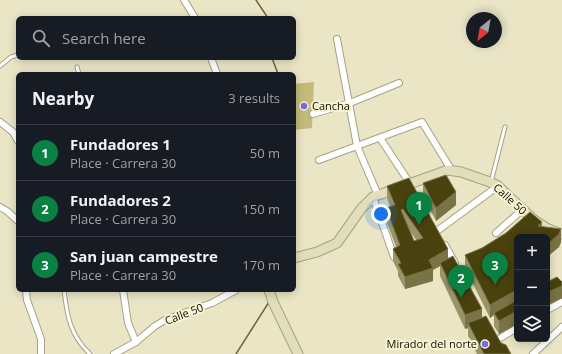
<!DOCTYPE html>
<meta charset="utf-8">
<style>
body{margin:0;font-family:"Open Sans",sans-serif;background:#20242c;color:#f1f3f6}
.controls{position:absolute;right:12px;bottom:12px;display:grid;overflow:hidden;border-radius:6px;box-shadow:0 2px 10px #0003}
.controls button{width:36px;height:36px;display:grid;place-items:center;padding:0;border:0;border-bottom:1px solid #363941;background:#171b24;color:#f1f3f6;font:20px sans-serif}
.compass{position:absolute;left:466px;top:12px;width:36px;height:36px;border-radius:50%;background:#171b24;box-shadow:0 2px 10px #0003;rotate:211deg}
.you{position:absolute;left:381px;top:214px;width:14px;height:14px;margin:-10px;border:3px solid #fff;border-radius:50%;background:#1a73e8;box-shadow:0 0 0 6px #1a73e833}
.badge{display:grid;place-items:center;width:26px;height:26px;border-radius:50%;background:#0b8043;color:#fff;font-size:13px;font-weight:700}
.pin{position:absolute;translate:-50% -33px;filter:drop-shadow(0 1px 2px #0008)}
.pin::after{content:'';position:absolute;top:21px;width:14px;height:12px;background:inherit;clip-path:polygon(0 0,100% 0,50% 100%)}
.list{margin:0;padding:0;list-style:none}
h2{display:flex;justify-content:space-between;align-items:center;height:52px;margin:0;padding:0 16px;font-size:17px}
h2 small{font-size:13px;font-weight:400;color:#9ea1a6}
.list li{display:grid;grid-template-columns:26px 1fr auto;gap:12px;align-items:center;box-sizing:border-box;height:56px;padding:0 16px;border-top:1px solid #363941}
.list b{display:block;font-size:15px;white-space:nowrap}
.list p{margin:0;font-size:13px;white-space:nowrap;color:#9ea1a6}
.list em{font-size:13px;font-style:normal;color:#9ea1a6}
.icon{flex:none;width:22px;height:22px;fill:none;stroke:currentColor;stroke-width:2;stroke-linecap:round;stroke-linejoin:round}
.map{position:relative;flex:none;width:562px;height:354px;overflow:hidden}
.search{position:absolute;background:#171b24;box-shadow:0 2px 10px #0003;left:16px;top:16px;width:280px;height:44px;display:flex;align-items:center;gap:10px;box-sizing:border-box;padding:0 14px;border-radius:6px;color:#9ea1a6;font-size:15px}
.panel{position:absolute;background:#171b24;box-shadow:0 2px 10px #0003;left:16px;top:72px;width:280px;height:220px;border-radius:6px}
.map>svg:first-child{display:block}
.green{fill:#c3bb7a}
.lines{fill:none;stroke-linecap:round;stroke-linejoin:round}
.stream{stroke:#6e6737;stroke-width:1.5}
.lane-casing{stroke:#a6a283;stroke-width:5}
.street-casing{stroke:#a6a283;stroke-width:8}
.secondary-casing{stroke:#a6a283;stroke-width:11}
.lane{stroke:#fff;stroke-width:3}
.street{stroke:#fff;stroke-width:6}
.secondary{stroke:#e2deb9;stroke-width:9}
.wall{fill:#99946a;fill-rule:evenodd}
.shaded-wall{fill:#797345}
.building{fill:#49420e;stroke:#797345;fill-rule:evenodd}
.poi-dot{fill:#726ce7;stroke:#f7f3d2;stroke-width:1.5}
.labels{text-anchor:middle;stroke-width:4;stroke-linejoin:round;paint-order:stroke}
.poi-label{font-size:11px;fill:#100e04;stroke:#f7f3d2;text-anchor:start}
.street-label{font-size:11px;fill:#100e04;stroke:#f7f3d2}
</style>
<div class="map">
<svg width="562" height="354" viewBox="0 0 562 354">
<rect width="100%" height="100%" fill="#e9e5c5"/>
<polygon class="green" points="314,82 312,128 294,130 294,84"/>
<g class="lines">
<g class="stream">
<polyline points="256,0 268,18"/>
<polyline points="272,58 278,74"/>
<polyline points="236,354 269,302"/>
</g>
<defs>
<g id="lane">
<polyline points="0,66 11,57 18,55"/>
<polyline points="77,67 79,74"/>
<polyline points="491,182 505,127"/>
<path d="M64 290C67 316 70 335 90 354"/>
</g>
<g id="street">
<polyline points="184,0 195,18"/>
<polyline points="337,39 357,146 378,195"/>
<polyline points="211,58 217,74"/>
<polyline points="313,114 350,103 399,83"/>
<polyline points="0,122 13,132 18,141"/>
<polyline points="380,138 411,185"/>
<polyline points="319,160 422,122 452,171"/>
<polyline points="373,197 394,257"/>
<polyline points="0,207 7,211 18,221"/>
<polyline points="437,231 498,186"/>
<polyline points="496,233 522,210"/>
<polyline points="445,245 455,263"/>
<polyline points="26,290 27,300 41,339 41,354"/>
<polyline points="123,290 128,323 136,342"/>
<polyline points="547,310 562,302"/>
<polyline points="497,340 517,328"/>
<polyline points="114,354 136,342 155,326 165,320 212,303 236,290"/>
<polyline points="533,354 562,327"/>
</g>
<g id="secondary">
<polyline points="294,258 317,252 337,243 361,209 373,197 448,170 461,172 490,182 498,186 534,220 548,229 562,234"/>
<polyline points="269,290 273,302 298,354"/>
</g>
</defs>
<use href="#lane" class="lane-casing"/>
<use href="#street" class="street-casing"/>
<use href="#secondary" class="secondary-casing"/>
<use href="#lane" class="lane"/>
<use href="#street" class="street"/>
<use href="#secondary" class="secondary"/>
</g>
<g class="wall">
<polygon points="423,183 456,205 436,221 423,196"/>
<path d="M387 186 448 259 482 318 501 343 511 354H477L468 336V328L465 329 440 276V266L433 270V281L405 289 398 276V271L393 261V249L396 247 386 220V208L390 206 387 198ZM410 231 416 240 414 241Z"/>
<polygon points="542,227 561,242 559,247 547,257 547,237 517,237 517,324 499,334 494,326 494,315 490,318 465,268 465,255"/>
<polygon points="547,269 548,281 562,282 562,298 548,305 547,304"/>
</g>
<g class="shaded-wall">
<polygon points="456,192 456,205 436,221 436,208"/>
<polygon points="542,222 542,234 538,226"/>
<polygon points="561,229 561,242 559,247 547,257 547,245"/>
<polygon points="448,249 448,261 440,263 440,266 433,270 433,281 405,289 405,277 429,260"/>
<polygon points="547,272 548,272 548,284 547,285"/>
<polygon points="562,286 562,298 548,305 548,292"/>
<polygon points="515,291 515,304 494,313 494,315 490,318 490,305"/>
<polygon points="482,309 482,322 468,323 468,328 465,329 465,315"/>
<polygon points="517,311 517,324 499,334 499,321"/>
</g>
<g class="building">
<polygon points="446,175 456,192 436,208 423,183"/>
<path d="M409 178 448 249 429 260 433 268 405 277 398 264 401 263 393 249 400 245 386 208 395 205 387 186ZM403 209 423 238 414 241 401 210Z"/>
<polygon points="530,212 542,222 538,226 561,229 559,234 547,245 547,237 517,237 517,292 515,291 490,305 465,255 482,248 506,233"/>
<polygon points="453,256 482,309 465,315 440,263"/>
<polygon points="557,277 562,282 562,286 548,292 547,291 547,282"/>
<polygon points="517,300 517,311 499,321 494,313"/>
<polygon points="486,316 501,343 506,345 511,354 484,354 468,323"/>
</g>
<g class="poi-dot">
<circle cx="304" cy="106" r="4"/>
<circle cx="485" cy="344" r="4"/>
</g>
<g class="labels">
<g class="poi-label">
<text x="312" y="110">Cancha</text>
<text x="477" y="348" text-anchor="end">Mirador del norte</text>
</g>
<g class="street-label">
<text transform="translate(510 199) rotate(42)" y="4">Calle 50</text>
<text transform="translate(184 314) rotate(-21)" y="4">Calle 50</text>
</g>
</g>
</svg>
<div class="controls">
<button>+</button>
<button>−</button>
<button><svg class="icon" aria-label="layers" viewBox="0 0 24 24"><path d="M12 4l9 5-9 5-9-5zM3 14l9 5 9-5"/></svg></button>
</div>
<svg class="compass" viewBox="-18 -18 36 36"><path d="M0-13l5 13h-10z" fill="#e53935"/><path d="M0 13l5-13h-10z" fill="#9ea1a6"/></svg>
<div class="you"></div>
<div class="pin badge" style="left:419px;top:225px">1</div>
<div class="pin badge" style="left:461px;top:298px">2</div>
<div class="pin badge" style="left:495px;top:285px">3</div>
<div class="search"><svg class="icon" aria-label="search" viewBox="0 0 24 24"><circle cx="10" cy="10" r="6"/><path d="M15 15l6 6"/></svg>Search here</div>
<section class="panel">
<h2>Nearby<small>3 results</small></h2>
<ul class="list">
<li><span class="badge">1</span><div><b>Fundadores 1</b><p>Place · Carrera 30</p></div><em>50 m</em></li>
<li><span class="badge">2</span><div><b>Fundadores 2</b><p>Place · Carrera 30</p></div><em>150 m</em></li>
<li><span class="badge">3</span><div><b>San juan campestre</b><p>Place · Carrera 30</p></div><em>170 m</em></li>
</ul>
</section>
</div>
